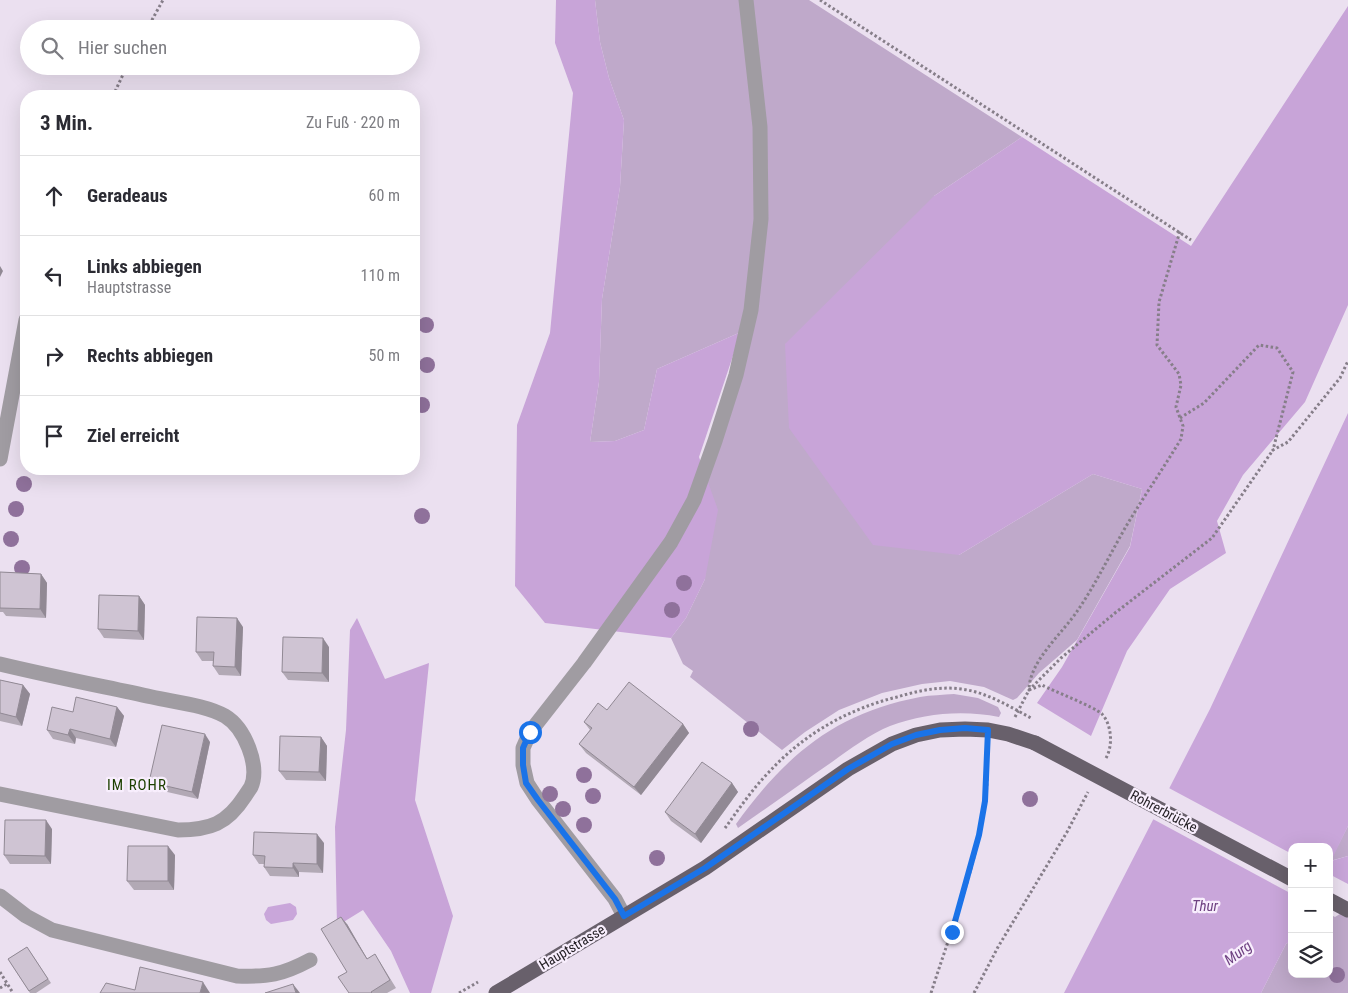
<!DOCTYPE html>
<html lang="de">
<meta charset="utf-8">
<style>
body{margin:0;font-family:"Roboto Condensed",sans-serif;background:#f7f7f7;color:#2b2b33}
.controls{position:absolute;right:15px;bottom:15px;display:grid;overflow:hidden;border-radius:10px;box-shadow:0 5px 20px #0002}
.controls button{width:45px;height:45px;display:grid;place-items:center;padding:0;border:0;border-bottom:1px solid #e1e1e2;background:#fff;color:#2b2b33;font:25px sans-serif}
.stop{position:absolute;width:15px;height:15px;margin:-11px;border:4px solid #1a73e8;border-radius:50%;background:#fff}
.stop.end{background:#1a73e8;border-color:#fff;box-shadow:0 1px 5px #0008}
.list{margin:0;padding:0;list-style:none}
h2{display:flex;justify-content:space-between;align-items:center;height:65px;margin:0;padding:0 20px;font-size:21px}
h2 small{font-size:16px;font-weight:400;color:#7c7c81}
.list li{display:grid;grid-template-columns:32px 1fr auto;gap:15px;align-items:center;box-sizing:border-box;height:80px;padding:0 20px;border-top:1px solid #e1e1e2}
.list b{display:block;font-size:19px;white-space:nowrap}
.list p{margin:0;font-size:16px;white-space:nowrap;color:#7c7c81}
.list em{font-size:16px;font-style:normal;color:#7c7c81}
.icon{flex:none;width:28px;height:28px;fill:none;stroke:currentColor;stroke-width:2;stroke-linecap:round;stroke-linejoin:round}
.map{position:relative;flex:none;width:1348px;height:993px;overflow:hidden}
.search{position:absolute;background:#fff;box-shadow:0 5px 20px #0002;left:20px;top:20px;width:400px;height:55px;display:flex;align-items:center;gap:12px;box-sizing:border-box;padding:0 18px;border-radius:28px;color:#7c7c81;font-size:19px}
.panel{position:absolute;background:#fff;box-shadow:0 5px 20px #0002;left:20px;top:90px;width:400px;height:385px;border-radius:20px}
.map>svg:first-child{display:block}
.green{fill:#bfa9ca}
.forest{fill:#c8a4d8}
.water{fill:#c9a6da}
.pier{fill:#ebe0f0}
.lines{fill:none;stroke-linecap:round;stroke-linejoin:round}
.path{stroke:#867e89;stroke-width:3;stroke-dasharray:2.5 2.5;stroke-linecap:butt}
.minor{stroke:#a09ca2;stroke-width:15}
.major{stroke:#68606b;stroke-width:15}
.major-bridge{stroke:#68606b;stroke-width:15}
.tree{fill:#8f719b}
.wall{fill:#b2a9b5}
.shaded-wall{fill:#918994}
.building{fill:#cfc4d3;stroke:#918994}
.route{stroke:#1a73e8;stroke-width:6}
.labels{text-anchor:middle;stroke-width:4.5;stroke-linejoin:round;paint-order:stroke}
.street-label{font-size:14px;fill:#221e23;stroke:#f8eefd}
.neighbourhood-label{font-size:15px;letter-spacing:1px;fill:#1d4000;stroke:#f8eefd}
.water-label{font-size:15px;font-style:italic;fill:#6f4282;stroke:#f8eefd}
</style>
<div class="map">
<svg width="1348" height="993" viewBox="0 0 1348 993">
<rect width="100%" height="100%" fill="#ebe0f0"/>
<g class="green">
<polygon points="595,0 740,0 756,151 753,252 741,332 657,369 644,430 615,441 590,442 599,382 602,299 620,187 624,120 609,78 600,42"/>
<polygon points="752,0 809,0 1022,137 934,196 959,555 1093,474 1142,489 1130,546 1077,640 1039,673 1017,698 1013,700 984,687 950,681 922,684 882,693 839,710 805,732 782,750 690,677 693,671 683,664 671,638 686,618 705,579 707,483 764,247 768,180 765,126"/>
<path d="M954 694 978 698 998 707 1001 713 999 717C963 710 925 713 890 726 870 734 850 749 832 762 800 784 770 806 738 828L736 824C785 756 835 713 920 697 931 695 943 695 954 694Z"/>
<polygon points="1348,826 1348,856 1330,861"/>
<polygon points="1348,906 1348,993 1261,993 1286,944 1292,940 1292,974 1329,974 1329,917"/>
</g>
<g class="forest">
<polygon points="556,0 595,0 600,42 609,78 624,120 620,187 602,299 599,382 590,442 615,441 644,430 657,369 741,332 699,457 718,510 705,579 686,618 671,638 545,623 515,586 517,425 550,333 573,93 555,43"/>
<polygon points="1348,6 1348,305 1305,402 1243,475 1217,521 1226,553 1170,589 1127,651 1091,736 1037,703 1062,667 1130,547 1142,489 1093,474 959,555 873,545 789,428 785,344 934,196 1022,137 1191,246"/>
<polygon points="357,618 385,679 429,663 415,800 453,916 431,993 410,993 391,951 363,910 337,926 335,827 346,730 350,630"/>
</g>
<g class="water">
<polygon points="1348,413 1348,826 1331,861 1348,856 1348,906 1329,917 1329,847 1292,847 1292,940 1286,944 1261,993 1064,993 1210,709"/>
<polygon points="290,903 296,907 297,914 293,920 271,924 266,920 264,914 268,907"/>
</g>
<g class="pier">
<polygon points="1167,787 1292,854 1292,894 1151,818"/>
<polygon points="1329,874 1348,884 1348,909 1335,917 1329,914"/>
</g>
<g class="lines">
<g class="path">
<polyline points="820,0 1191,240"/>
<polyline points="147,29 163,0"/>
<polyline points="113,96 127,66"/>
<polyline points="1180,418 1204,403 1259,345 1277,348 1293,372 1273,450 1288,442 1340,378 1348,361"/>
<polyline points="1015,717 1029,690 1061,658 1115,613 1212,538 1273,450"/>
<path d="M1106 758C1113 746 1112 725 1102 714 1095 707 1053 691 1042 685L1029 690C1029 661 1063 633 1078 610 1097 582 1111 552 1128 523 1145 495 1164 467 1181 439L1183 426 1176 407 1181 385 1179 374 1157 345 1159 302 1180 231"/>
<path d="M725 828C739 809 753 788 770 771 804 734 848 709 897 697 917 691 939 686 961 689 986 692 1009 706 1031 718"/>
<polyline points="0,972 13,993"/>
<polyline points="0,988 7,984"/>
<polyline points="459,993 478,982"/>
<path d="M931 993C951 930 976 868 985 802 988 785 987 766 987 749"/>
<polyline points="974,993 998,947 1067,832 1088,792"/>
</g>
<g class="minor">
<polyline points="0,459 26,320"/>
<path d="M0 664C50 676 101 686 152 697 174 702 206 705 225 716 245 728 260 766 251 787 249 790 247 793 245 796 227 824 210 830 178 830L0 794"/>
<path d="M0 896 26 916 52 930 237 976C268 977 282 975 310 960"/>
<polyline points="624,916 615,899 538,800 527,783 523,765 523,748 530,732 584,663 671,542 694,500 715,441 736,375 751,310 761,219 760,127 746,0"/>
</g>
<g class="major">
<polyline points="1329,900 1348,910"/>
<polyline points="496,993 705,868 848,769 892,744 916,735 940,730 965,729 988,730 1008,734 1035,743"/>
</g>
<polyline class="major-bridge" points="1035,743 1292,879"/>
</g>
<g class="tree">
<circle cx="426" cy="325" r="8"/>
<circle cx="427" cy="365" r="8"/>
<circle cx="422" cy="405" r="8"/>
<circle cx="24" cy="484" r="8"/>
<circle cx="16" cy="509" r="8"/>
<circle cx="422" cy="516" r="8"/>
<circle cx="11" cy="539" r="8"/>
<circle cx="22" cy="568" r="8"/>
<circle cx="684" cy="583" r="8"/>
<circle cx="672" cy="610" r="8"/>
<circle cx="751" cy="729" r="8"/>
<circle cx="584" cy="775" r="8"/>
<circle cx="550" cy="794" r="8"/>
<circle cx="593" cy="796" r="8"/>
<circle cx="1030" cy="799" r="8"/>
<circle cx="563" cy="809" r="8"/>
<circle cx="584" cy="825" r="8"/>
<circle cx="657" cy="858" r="8"/>
<circle cx="1337" cy="975" r="8"/>
</g>
<g class="wall">
<polygon points="0,572 41,574 47,583 46,618 6,616 3,612 0,612"/>
<polygon points="139,596 145,605 144,640 104,638 98,629"/>
<polygon points="243,627 241,676 219,675 213,666 213,661 202,661 196,652"/>
<polygon points="329,647 329,682 288,680 282,672"/>
<polygon points="0,680 23,685 30,694 22,726 0,721"/>
<polygon points="117,707 124,716 116,747 76,738 75,744 53,739 47,730 73,712"/>
<polygon points="607,710 683,724 689,733 641,795 586,753 579,744 590,730 584,722"/>
<polygon points="321,737 327,746 326,781 286,780 279,771"/>
<polygon points="210,742 198,799 154,789 149,782"/>
<polygon points="732,783 738,792 701,843 671,821 665,812"/>
<polygon points="52,829 51,864 10,864 4,855"/>
<polygon points="324,843 323,873 299,872 299,877 270,876 264,867 264,864 259,864 253,855"/>
<polygon points="175,855 174,890 134,890 127,881"/>
<polygon points="347,924 367,959 380,962 396,988 387,993 349,993 347,972"/>
<polygon points="27,947 51,983 36,993 30,993 8,959"/>
</g>
<g class="shaded-wall">
<polygon points="0,266 3,271 0,277"/>
<polygon points="41,574 47,583 46,618 40,609"/>
<polygon points="139,596 145,605 144,640 138,631"/>
<polygon points="237,618 243,627 241,676 235,667"/>
<polygon points="323,638 329,647 329,682 322,673"/>
<polygon points="23,685 30,694 22,726 16,717"/>
<polygon points="117,707 124,716 116,747 110,739"/>
<polygon points="683,724 689,733 641,795 634,787"/>
<polygon points="70,729 76,738 75,744 68,735"/>
<polygon points="205,734 210,742 198,799 192,792"/>
<polygon points="321,737 327,746 326,781 319,772"/>
<polygon points="732,783 738,792 701,843 695,834"/>
<polygon points="46,820 52,829 51,864 45,856"/>
<polygon points="317,834 324,843 323,873 317,864"/>
<polygon points="168,846 175,855 174,890 168,881"/>
<polygon points="293,863 299,872 299,877 293,868"/>
<polygon points="341,917 347,924 372,967 367,959"/>
<polygon points="203,982 210,993 200,993"/>
<polygon points="293,984 300,993 296,993"/>
</g>
<g class="building">
<polygon points="0,572 41,574 40,609 0,608"/>
<polygon points="99,595 139,596 138,631 98,629"/>
<polygon points="197,617 237,618 235,667 213,666 214,652 196,652"/>
<polygon points="283,637 323,638 322,673 282,672"/>
<polygon points="0,680 23,685 16,717 0,713"/>
<polygon points="629,682 683,724 634,787 579,744 592,728 584,722 598,703 607,710"/>
<polygon points="76,697 117,707 110,739 70,729 68,735 47,730 52,707 73,712"/>
<polygon points="162,725 205,734 192,792 149,782"/>
<polygon points="280,736 321,737 319,772 279,771"/>
<polygon points="702,762 732,783 695,834 665,812"/>
<polygon points="5,820 46,820 45,856 4,855"/>
<polygon points="254,832 317,834 317,864 293,863 293,868 264,867 265,856 253,855"/>
<polygon points="128,846 168,846 168,881 127,881"/>
<polygon points="341,917 367,959 375,954 390,980 371,992 372,993 349,993 338,977 347,972 321,929"/>
<polygon points="27,947 48,979 29,991 8,959"/>
<polygon points="140,967 203,982 200,993 100,993 106,983 135,990"/>
<polygon points="293,984 296,993 265,993"/>
</g>
<g class="lines">
<polyline class="route" points="530,732 523,748 523,765 526,783 538,800 615,899 624,916 705,868 848,769 892,744 916,735 940,730 965,728 988,730 985,801 979,835 952,932"/>
</g>
<g class="labels">
<g class="street-label">
<text transform="translate(1164 811) rotate(28)" y="5">Rohrerbrücke</text>
<text transform="translate(572 947) rotate(-31)" y="5">Hauptstrasse</text>
</g>
<g class="neighbourhood-label">
<text x="137" y="790">IM ROHR</text>
</g>
<g class="water-label">
<text x="1205" y="911">Thur</text>
<text transform="translate(1238 953) rotate(-36)" y="5">Murg</text>
</g>
</g>
</svg>
<div class="controls">
<button>+</button>
<button>−</button>
<button><svg class="icon" aria-label="layers" viewBox="0 0 24 24"><path d="M12 4l9 5-9 5-9-5zM3 14l9 5 9-5"/></svg></button>
</div>
<div class="stop" style="left:530px;top:732px"></div>
<div class="stop end" style="left:952px;top:932px"></div>
<div class="search"><svg class="icon" aria-label="search" viewBox="0 0 24 24"><circle cx="10" cy="10" r="6"/><path d="M15 15l6 6"/></svg>Hier suchen</div>
<section class="panel">
<h2>3 Min.<small>Zu Fuß · 220 m</small></h2>
<ul class="list">
<li><svg class="icon" aria-label="ahead" viewBox="0 0 24 24"><path d="M12 20V5M6 11l6-6 6 6"/></svg><div><b>Geradeaus</b></div><em>60 m</em></li>
<li><svg class="icon" aria-label="left" viewBox="0 0 24 24"><path d="M17 20v-9H6M10 6l-5 5 5 5"/></svg><div><b>Links abbiegen</b><p>Hauptstrasse</p></div><em>110 m</em></li>
<li><svg class="icon" aria-label="right" viewBox="0 0 24 24"><path d="M7 20v-9h11M14 6l5 5-5 5"/></svg><div><b>Rechts abbiegen</b></div><em>50 m</em></li>
<li><svg class="icon" aria-label="arrive" viewBox="0 0 24 24"><path d="M6 21V4h12l-3 4 3 4H6"/></svg><div><b>Ziel erreicht</b></div></li>
</ul>
</section>
</div>
